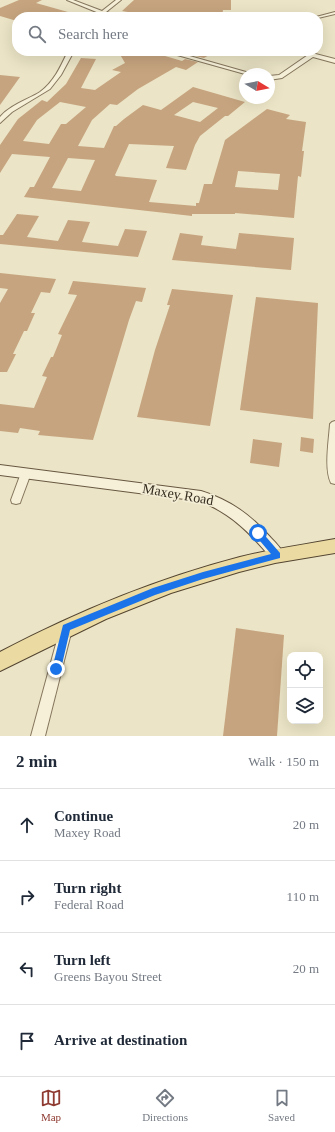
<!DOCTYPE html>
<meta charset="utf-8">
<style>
body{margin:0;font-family:"Times New Roman",serif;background:#f6f6f7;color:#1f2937}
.controls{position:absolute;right:12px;bottom:12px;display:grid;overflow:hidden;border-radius:8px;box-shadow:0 4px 16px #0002}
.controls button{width:36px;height:36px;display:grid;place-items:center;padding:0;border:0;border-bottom:1px solid #e0e1e3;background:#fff;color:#1f2937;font:20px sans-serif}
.compass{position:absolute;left:239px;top:68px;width:36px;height:36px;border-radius:50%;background:#fff;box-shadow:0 4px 16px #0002;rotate:100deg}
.stop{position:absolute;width:12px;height:12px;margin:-9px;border:3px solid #1a73e8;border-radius:50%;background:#fff}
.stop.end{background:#1a73e8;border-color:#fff;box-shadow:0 1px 4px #0008}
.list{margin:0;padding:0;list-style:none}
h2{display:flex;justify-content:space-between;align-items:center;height:52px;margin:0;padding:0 16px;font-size:17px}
h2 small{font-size:13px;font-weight:400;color:#747a83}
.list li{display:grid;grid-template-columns:26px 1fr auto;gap:12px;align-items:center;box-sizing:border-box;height:72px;padding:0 16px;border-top:1px solid #e0e1e3}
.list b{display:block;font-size:15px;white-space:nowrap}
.list p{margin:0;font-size:13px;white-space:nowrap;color:#747a83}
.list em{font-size:13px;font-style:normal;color:#747a83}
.icon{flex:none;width:22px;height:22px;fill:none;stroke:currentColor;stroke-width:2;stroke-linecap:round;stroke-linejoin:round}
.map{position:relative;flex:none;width:335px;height:736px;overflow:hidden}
.search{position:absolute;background:#fff;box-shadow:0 4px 16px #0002;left:12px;right:12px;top:12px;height:44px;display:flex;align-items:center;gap:10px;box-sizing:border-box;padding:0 14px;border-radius:16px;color:#747a83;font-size:15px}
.sheet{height:340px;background:#fff}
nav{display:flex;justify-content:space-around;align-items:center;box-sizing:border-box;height:56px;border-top:1px solid #e0e1e3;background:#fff;font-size:11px;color:#747a83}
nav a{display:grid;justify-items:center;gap:2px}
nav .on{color:#8f3b32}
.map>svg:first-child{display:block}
.building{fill:#c6a47f;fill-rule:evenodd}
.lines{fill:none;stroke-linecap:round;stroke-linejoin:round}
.street-casing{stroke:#85765d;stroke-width:2}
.secondary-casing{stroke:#675741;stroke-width:2}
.primary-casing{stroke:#534431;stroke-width:2}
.street{fill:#f6f0d9;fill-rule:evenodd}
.secondary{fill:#f6f0d9;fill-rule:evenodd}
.primary{fill:#ebdba2;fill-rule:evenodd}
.route{fill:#1a73e8}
.labels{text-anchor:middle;stroke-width:3.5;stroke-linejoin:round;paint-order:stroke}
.street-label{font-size:14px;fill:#362d20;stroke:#f3edd5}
</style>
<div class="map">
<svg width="335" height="736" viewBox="0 0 335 736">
<rect width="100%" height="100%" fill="#ebe4c6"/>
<g class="building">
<polygon points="19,0 42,0 36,3 75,14 75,17 17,17 17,21 0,16 0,8"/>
<polygon points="134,0 231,0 231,10 223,10 222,17 157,17 122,11"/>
<path d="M118 51H159L155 53 182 61 185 59 198 62 186 70 176 67 138 89 117 105 110 104 92 120 78 146 104 148 114 126H116L124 119 143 105 161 110 193 87 245 102 228 116H225L200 136 195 145 186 170 166 168 174 146 129 144 115 175 116 176 157 180 149 202 196 206V203H199L204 184H212L225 140 267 109 290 115 286 119 306 122 302 151H304L301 177 298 176 294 218 235 213V214H192V216L24 197 30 187H34L50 157 12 154 0 173V145L18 119 42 100 47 102 66 84 81 58 96 59 81 88 95 90 121 72 112 70 125 63ZM60 102 86 107 66 124H61L49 144 23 141 37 120ZM193 102 218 108 200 122 174 115ZM68 158 95 160 81 191 52 188ZM238 171 280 174 278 190 235 187Z"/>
<polygon points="198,51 216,51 204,58 191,55"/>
<polygon points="0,75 20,77 0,105"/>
<polygon points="17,214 39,216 27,237 58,241 68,220 90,222 82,242 118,246 125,229 147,231 138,257 0,244 0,235 3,235"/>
<polygon points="180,233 203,236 201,245 236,249 239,233 294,238 291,270 172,260"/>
<polygon points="0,273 56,279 50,293 41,292 31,313 35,313 27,331 24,331 13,354 16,354 7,372 0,372 0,303 8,289 0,288"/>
<polygon points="73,281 146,288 142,302 136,301 129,320 93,440 38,435 40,431 20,428 18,433 0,431 0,404 34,408 47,377 42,376 51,357 53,357 62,335 58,334 77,295 68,294"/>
<polygon points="172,289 233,295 210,426 137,417 155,350 170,305 167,305"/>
<polygon points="256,297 318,303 313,419 240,410"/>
<polygon points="301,437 314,439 313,453 300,451"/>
<polygon points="253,439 282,443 279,467 250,463"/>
<polygon points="236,628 284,635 277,736 223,736"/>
</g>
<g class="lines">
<defs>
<g id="street">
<polygon points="67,0 73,0 102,11 116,0 121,0 106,12 124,17 116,17 103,14 97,16 99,13"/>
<polygon points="335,12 335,14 318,18 318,17 316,17"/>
<path d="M68 51H74L61 75 50 89 12 112 0 123V117C10 105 27 100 40 92 54 82 61 66 68 51Z"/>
<polygon points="163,51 172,51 253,74 245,74"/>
<polygon points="295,51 304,51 335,59 335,63 313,57 282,78 269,80 269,76 279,75 308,55"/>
<path d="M335 421V484L331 483C324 469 329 440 330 424L332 422Z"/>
<polygon points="26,469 30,470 31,473 21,500 20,503 16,504 12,503 11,500 21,473 22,470"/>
<polygon points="66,624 70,625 72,629 45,736 31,736 60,629 62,625"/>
</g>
<path id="secondary" d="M0 465 201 491C230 500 251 515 271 538 276 543 281 548 284 555L282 559 277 561 272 559C250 533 232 514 200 501L0 475Z"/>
<path id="primary" d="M335 539V553L275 563 239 572 171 593 106 619 0 671V652C76 612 156 579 240 557 271 549 303 545 335 539Z"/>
</defs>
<use href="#street" class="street-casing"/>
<use href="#secondary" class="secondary-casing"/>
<use href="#primary" class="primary-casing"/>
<use href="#street" class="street"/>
<use href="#secondary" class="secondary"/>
<use href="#primary" class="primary"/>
</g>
<polygon class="route" points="258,530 261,531 280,553 280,558 203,579 155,595 70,630 61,669 60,672 56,673 53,672 52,669 63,625 153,588 203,572 271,554 255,535 255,531"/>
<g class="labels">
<g class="street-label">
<text transform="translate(178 494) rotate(10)" y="5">Maxey Road</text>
</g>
</g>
</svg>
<div class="controls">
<button><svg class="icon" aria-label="locate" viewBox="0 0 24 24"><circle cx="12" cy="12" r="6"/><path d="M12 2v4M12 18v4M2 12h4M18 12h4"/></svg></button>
<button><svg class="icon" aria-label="layers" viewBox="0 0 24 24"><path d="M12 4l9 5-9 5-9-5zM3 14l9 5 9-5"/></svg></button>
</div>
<svg class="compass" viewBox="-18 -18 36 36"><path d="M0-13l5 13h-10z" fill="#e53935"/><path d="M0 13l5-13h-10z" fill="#747a83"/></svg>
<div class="stop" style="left:258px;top:533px"></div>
<div class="stop end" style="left:56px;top:669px"></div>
<div class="search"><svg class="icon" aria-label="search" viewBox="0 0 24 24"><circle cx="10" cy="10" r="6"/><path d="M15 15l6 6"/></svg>Search here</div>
</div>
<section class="sheet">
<h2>2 min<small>Walk · 150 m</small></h2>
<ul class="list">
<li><svg class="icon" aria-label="ahead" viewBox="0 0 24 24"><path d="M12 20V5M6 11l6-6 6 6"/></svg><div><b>Continue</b><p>Maxey Road</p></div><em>20 m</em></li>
<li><svg class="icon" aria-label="right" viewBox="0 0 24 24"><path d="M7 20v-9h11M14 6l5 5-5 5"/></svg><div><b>Turn right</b><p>Federal Road</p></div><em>110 m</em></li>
<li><svg class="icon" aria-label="left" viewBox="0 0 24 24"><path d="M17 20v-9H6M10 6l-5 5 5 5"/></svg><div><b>Turn left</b><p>Greens Bayou Street</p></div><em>20 m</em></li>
<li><svg class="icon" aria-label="arrive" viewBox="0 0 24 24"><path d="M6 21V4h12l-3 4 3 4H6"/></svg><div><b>Arrive at destination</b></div></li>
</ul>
</section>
<nav>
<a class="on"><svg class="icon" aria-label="map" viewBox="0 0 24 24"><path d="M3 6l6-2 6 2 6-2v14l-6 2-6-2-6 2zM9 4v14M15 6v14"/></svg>Map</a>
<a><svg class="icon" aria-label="directions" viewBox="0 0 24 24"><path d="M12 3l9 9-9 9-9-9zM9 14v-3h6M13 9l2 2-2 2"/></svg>Directions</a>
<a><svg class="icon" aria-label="saved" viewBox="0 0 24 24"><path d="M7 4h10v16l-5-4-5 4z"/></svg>Saved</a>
</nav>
